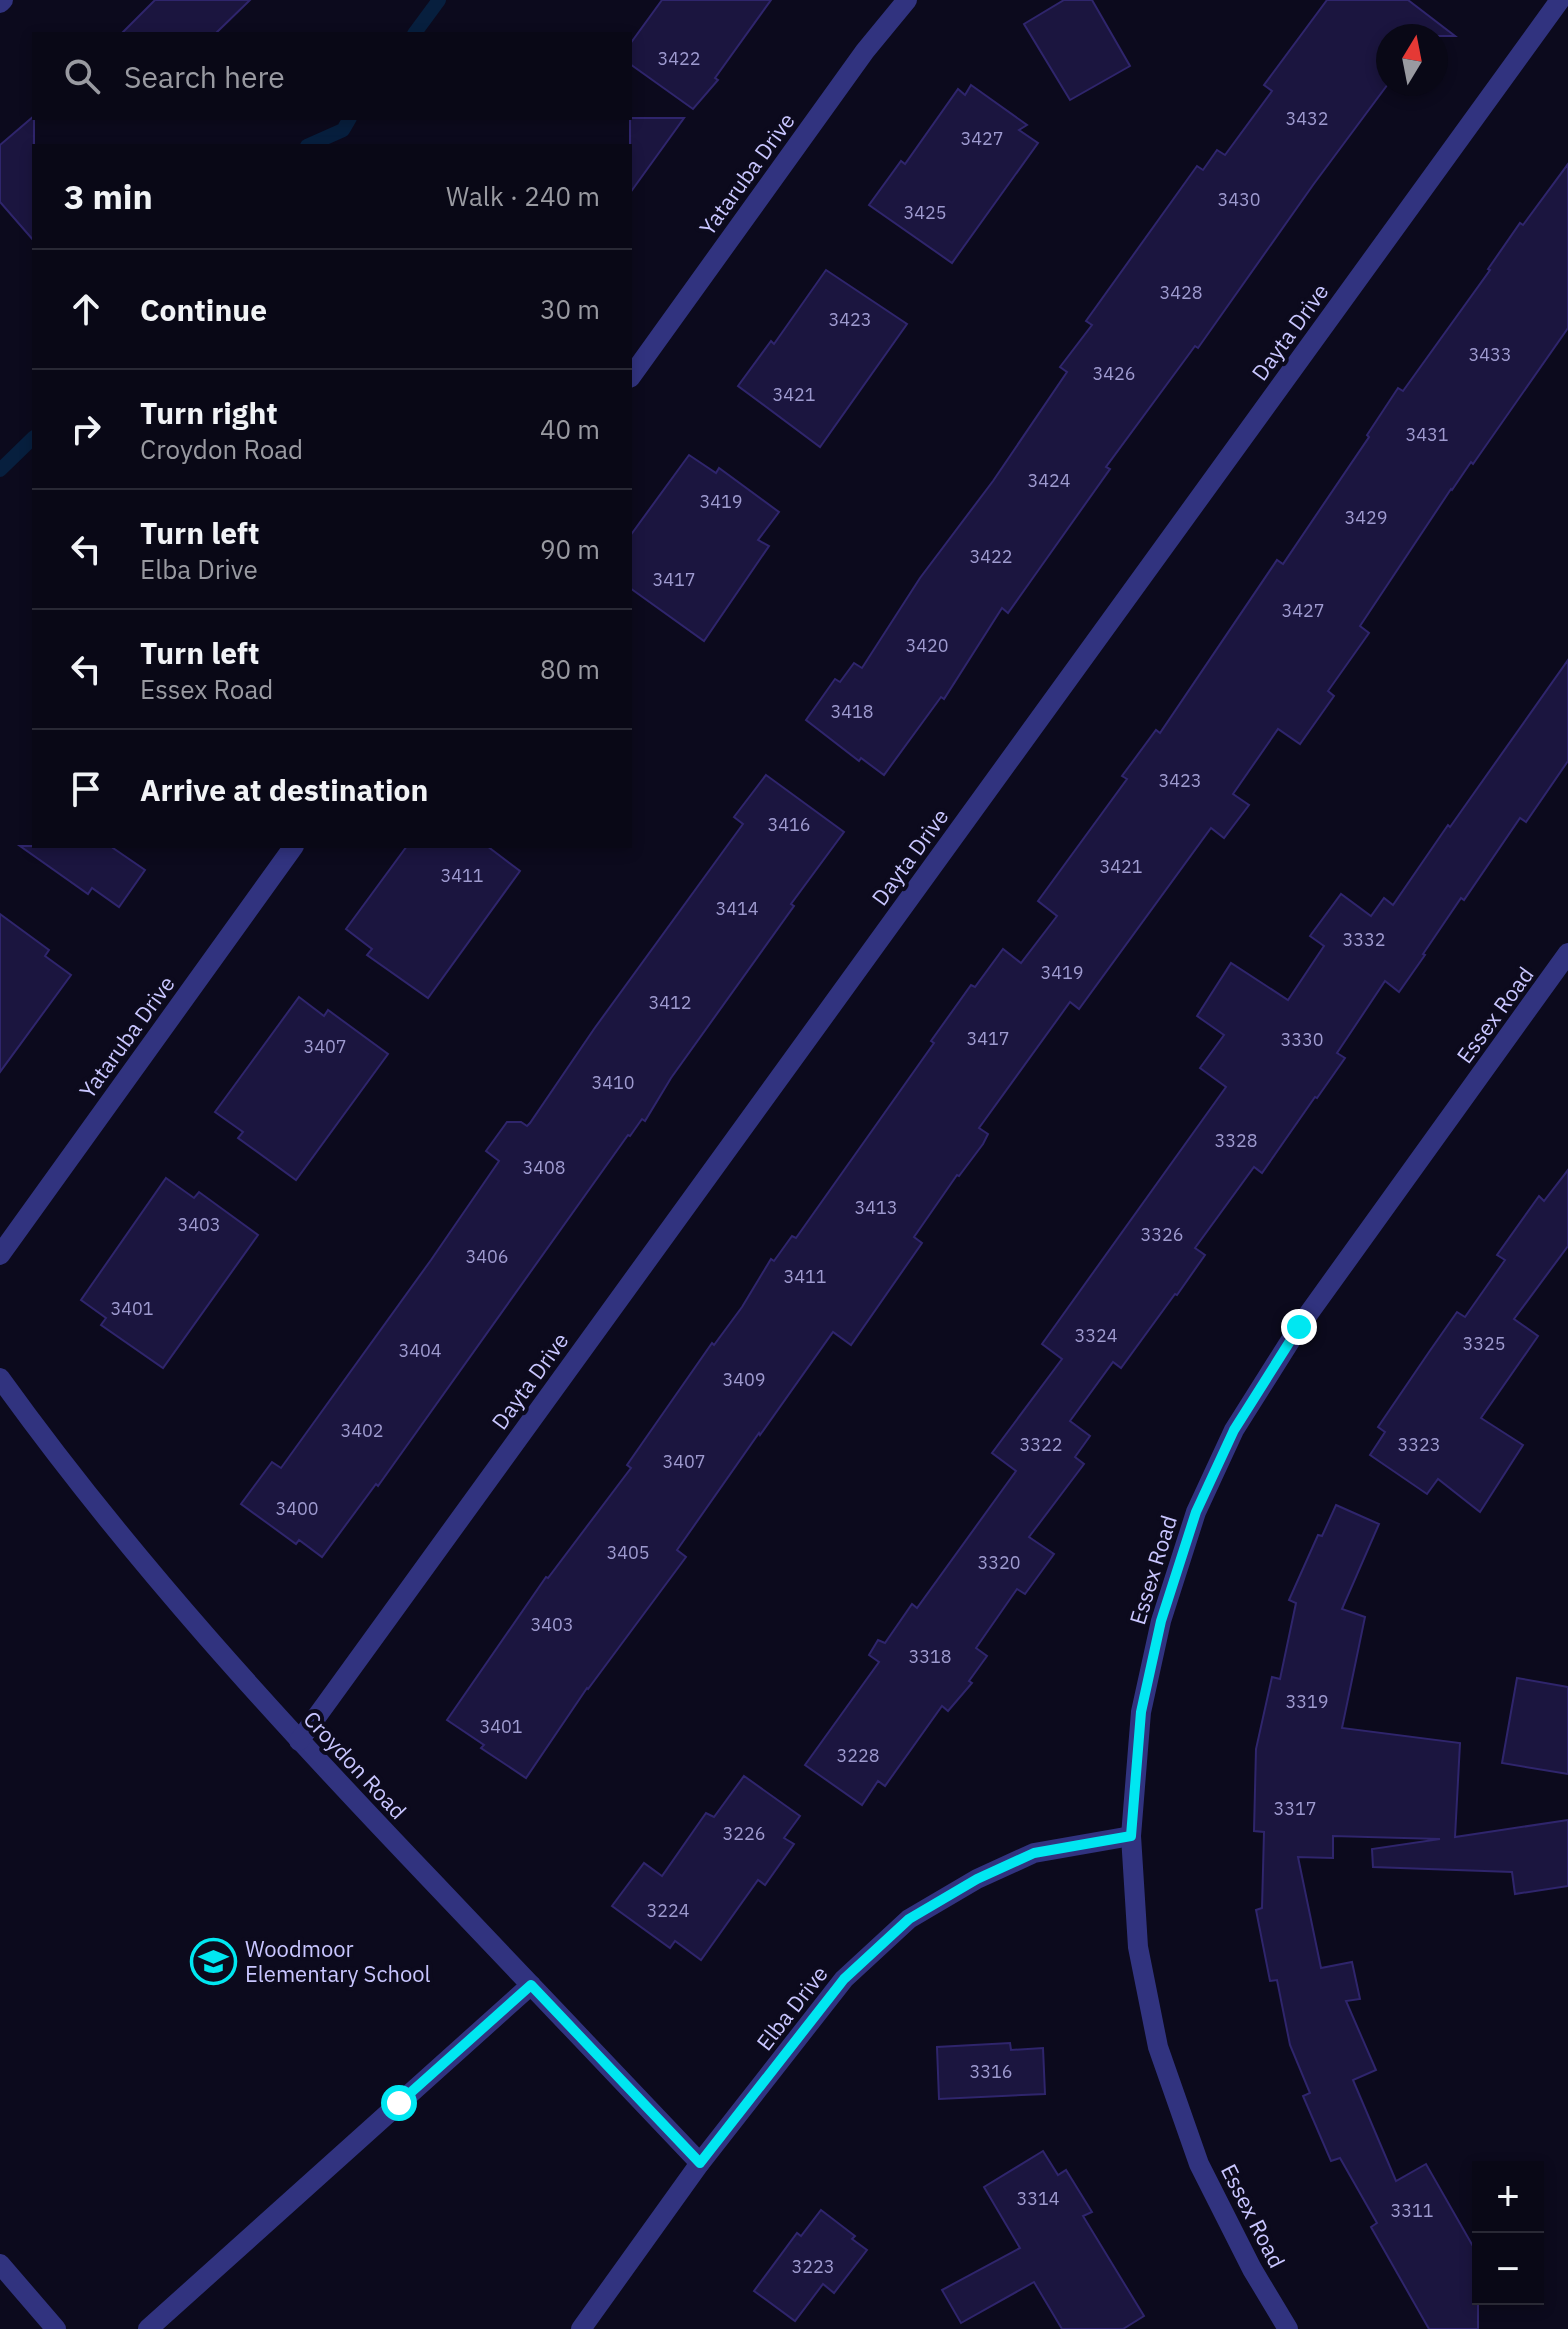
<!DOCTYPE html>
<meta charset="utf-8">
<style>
body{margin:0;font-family:"IBM Plex Sans",sans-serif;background:#12111f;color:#f1f3f6}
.controls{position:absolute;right:24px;bottom:24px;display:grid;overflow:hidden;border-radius:0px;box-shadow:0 4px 12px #0003}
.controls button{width:72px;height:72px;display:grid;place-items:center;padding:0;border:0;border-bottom:2px solid #292935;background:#090816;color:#f1f3f6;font:40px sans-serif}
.compass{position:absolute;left:1376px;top:24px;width:72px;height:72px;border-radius:50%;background:#090816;box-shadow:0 4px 12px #0003;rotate:10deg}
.stop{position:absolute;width:24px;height:24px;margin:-18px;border:6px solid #00e7f1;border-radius:50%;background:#fff}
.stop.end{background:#00e7f1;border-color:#fff;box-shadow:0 2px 8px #0008}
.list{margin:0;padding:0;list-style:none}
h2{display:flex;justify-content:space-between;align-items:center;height:104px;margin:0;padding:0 32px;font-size:34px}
h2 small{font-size:26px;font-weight:400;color:#999aa1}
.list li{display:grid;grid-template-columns:52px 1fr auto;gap:24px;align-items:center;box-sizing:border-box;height:120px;padding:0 32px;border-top:2px solid #292935}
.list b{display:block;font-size:30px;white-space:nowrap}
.list p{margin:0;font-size:26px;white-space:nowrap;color:#999aa1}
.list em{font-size:26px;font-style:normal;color:#999aa1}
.icon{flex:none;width:44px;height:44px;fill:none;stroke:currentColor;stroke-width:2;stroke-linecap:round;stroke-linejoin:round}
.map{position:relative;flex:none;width:1568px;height:2329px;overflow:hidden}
.search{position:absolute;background:#090816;box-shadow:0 4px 12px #0003;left:32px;top:32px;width:600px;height:88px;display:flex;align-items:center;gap:20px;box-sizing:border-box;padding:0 28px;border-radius:0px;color:#999aa1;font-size:30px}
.panel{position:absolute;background:#090816;box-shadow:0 4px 12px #0003;left:32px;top:144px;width:600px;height:704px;border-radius:0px}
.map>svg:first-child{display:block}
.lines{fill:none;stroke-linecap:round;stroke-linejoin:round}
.stream{stroke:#071f3e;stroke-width:14}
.building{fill:#1b153f;stroke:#2f256c;stroke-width:2}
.service{stroke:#31337f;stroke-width:20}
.minor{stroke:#31337f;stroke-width:20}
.tertiary{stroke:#31337f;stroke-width:20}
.route{stroke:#00e7f1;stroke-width:10}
.labels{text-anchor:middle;stroke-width:8;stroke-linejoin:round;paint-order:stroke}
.number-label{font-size:18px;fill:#9e9acf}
.street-label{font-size:22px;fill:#c9c6ff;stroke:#0c0a1d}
.poi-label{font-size:22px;fill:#c9c6ff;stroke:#0c0a1d;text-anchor:start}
</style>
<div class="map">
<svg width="1568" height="2329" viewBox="0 0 1568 2329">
<rect width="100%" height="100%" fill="#0c0a1d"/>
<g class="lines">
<g class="stream">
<polyline points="414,34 439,0"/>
<polyline points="307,146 343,130 350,118"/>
<polyline points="0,470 34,437"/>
</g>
</g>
<g class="building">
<polygon points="155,0 250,0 215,34 121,34"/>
<polygon points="662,0 771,0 715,78 718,80 693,109 630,64 630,44"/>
<polygon points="1064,0 1092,0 1130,66 1070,100 1024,24"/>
<polygon points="1327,0 1408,0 1455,36 1388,36 1388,84 1313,185 1198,348 1195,346 1106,467 1110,469 1030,582 1008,613 1002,608 944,699 941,697 884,775 861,758 859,761 806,720 835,679 840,682 854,663 862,668 920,578 993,481 1067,372 1060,367 1092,325 1086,321 1197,166 1203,170 1217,150 1225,155 1272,91 1264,85"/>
<polygon points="971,85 1027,125 1019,130 1038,143 952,263 869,205 901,161 905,164 958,89 965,95"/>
<polygon points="34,116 34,241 0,202 0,145"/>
<polygon points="630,118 684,118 630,193"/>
<polygon points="1568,164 1568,328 1473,464 1471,462 1452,490 1451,489 1360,626 1369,633 1328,691 1334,696 1300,744 1278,729 1233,794 1249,805 1224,838 1211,828 1079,1009 1070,1002 979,1128 988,1134 983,1144 959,1176 957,1175 914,1237 922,1243 851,1345 833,1332 760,1435 759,1433 677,1550 686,1557 588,1689 587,1688 526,1778 481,1748 484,1745 447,1720 546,1577 548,1578 631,1468 627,1465 712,1343 714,1345 742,1307 771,1259 774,1261 792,1236 796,1238 934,1043 931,1041 971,985 975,987 1003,949 1021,963 1057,916 1038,901 1127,779 1122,776 1156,730 1160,733 1277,560 1283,564 1369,437 1367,435 1398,388 1403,391 1490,270 1488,269 1520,223 1523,225"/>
<polygon points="826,270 907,324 820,447 738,386 771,341 774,344"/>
<polygon points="689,455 716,473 719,468 779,512 758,540 769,546 704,641 630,588 630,536"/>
<polygon points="1568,660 1568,761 1526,822 1520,818 1464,900 1461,898 1423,954 1425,955 1399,992 1385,981 1337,1053 1345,1058 1317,1098 1315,1097 1262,1173 1254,1167 1195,1248 1205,1255 1177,1295 1175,1294 1121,1368 1113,1362 1070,1421 1090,1436 1075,1457 1084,1464 1029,1537 1054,1554 1025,1594 1017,1589 976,1648 987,1656 969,1681 972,1683 948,1711 942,1706 885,1786 878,1781 862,1805 805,1765 879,1662 869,1655 878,1640 885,1643 912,1604 917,1608 1016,1471 992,1453 1062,1359 1042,1344 1226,1087 1200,1068 1224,1035 1197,1016 1231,963 1288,1000 1324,946 1310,936 1341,894 1371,916 1384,898 1393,905 1448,825 1450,827"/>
<polygon points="766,775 844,832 791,904 794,906 671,1078 645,1121 642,1119 630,1136 628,1135 378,1486 376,1484 322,1557 299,1540 296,1544 241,1504 272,1462 281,1468 431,1260 499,1161 486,1151 507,1122 521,1122 527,1126 530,1123 594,1029 743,824 734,817"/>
<polygon points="20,846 110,846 145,870 119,907 92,888 88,894"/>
<polygon points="407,846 487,846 520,871 428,998 367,955 372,949 346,929"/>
<polygon points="0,914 49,950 45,956 71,975 0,1072"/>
<polygon points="299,997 324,1016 328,1010 388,1054 296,1180 238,1138 243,1132 215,1112"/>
<polygon points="1568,1170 1568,1246 1514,1319 1538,1336 1481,1418 1523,1445 1480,1512 1438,1479 1427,1494 1370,1455 1385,1432 1378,1427 1429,1352 1457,1312 1465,1317 1505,1260 1497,1255 1539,1196 1544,1201"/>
<polygon points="166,1178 194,1198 199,1192 258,1235 163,1368 101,1325 106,1318 81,1300"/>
<polygon points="1336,1505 1379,1524 1342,1609 1365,1617 1342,1728 1460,1743 1455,1837 1568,1820 1568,1886 1515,1894 1512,1872 1373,1867 1372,1849 1440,1839 1333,1836 1333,1858 1298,1857 1321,1968 1352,1962 1360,1999 1346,2001 1376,2070 1353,2080 1396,2181 1426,2164 1478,2255 1478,2329 1429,2329 1371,2227 1377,2223 1340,2158 1331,2161 1303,2096 1310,2093 1290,2045 1277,1980 1270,1981 1256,1910 1262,1908 1264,1832 1254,1831 1256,1749 1272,1677 1280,1679 1296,1603 1289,1600 1318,1535 1322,1536"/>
<polygon points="1517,1678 1568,1687 1568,1774 1502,1763"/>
<polygon points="744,1776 800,1816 784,1838 794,1844 765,1885 758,1880 701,1960 675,1941 670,1948 612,1906 644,1863 662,1876 706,1813 714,1817"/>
<polygon points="1010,2043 1011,2050 1043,2048 1045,2094 939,2099 937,2047"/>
<polygon points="1043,2151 1058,2175 1066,2170 1092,2212 1083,2216 1144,2316 1123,2329 1062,2329 1034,2282 961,2323 942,2290 1020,2248 984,2187"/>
<polygon points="821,2210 855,2236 852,2239 867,2250 834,2293 823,2284 795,2321 754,2291 797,2233 801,2236"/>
</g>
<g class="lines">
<g class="service">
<polyline points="0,2264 56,2329"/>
<polyline points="148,2329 531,1985"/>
</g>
<g class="minor">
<polyline points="0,3 3,0"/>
<polyline points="630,378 865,51 907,0"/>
<polyline points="0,1255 294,846"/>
<path d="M0 1378C130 1559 280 1722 433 1882 522 1976 611 2069 700 2163"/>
<polyline points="299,1741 1560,0"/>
<polyline points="581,2329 700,2163 844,1979 909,1919 977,1879 1034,1853 1131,1836"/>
</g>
<polyline class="tertiary" points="1288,2329 1252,2269 1199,2164 1158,2047 1138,1947 1131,1836 1141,1712 1161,1621 1196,1512 1234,1430 1299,1327 1568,953"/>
</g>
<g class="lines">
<polyline class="route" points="399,2103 531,1985 700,2163 844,1979 909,1919 977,1879 1034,1853 1131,1836 1141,1712 1161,1621 1196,1512 1234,1430 1299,1327"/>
</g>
<defs>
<symbol id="school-ring" viewBox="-11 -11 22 22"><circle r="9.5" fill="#0c0a1d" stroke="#00e7f1" stroke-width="1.5"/><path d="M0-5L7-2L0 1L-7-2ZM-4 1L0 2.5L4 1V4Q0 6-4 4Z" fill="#00e7f1"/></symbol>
</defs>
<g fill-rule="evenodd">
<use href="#school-ring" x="188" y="1936" width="51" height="51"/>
</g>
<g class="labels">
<g class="number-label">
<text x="679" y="65">3422</text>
<text x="1307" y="125">3432</text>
<text x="982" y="145">3427</text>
<text x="1239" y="206">3430</text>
<text x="925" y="219">3425</text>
<text x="1181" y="299">3428</text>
<text x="850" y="326">3423</text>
<text x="1490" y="361">3433</text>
<text x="1114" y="380">3426</text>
<text x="794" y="401">3421</text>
<text x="1427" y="441">3431</text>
<text x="1049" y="487">3424</text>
<text x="721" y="508">3419</text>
<text x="1366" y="524">3429</text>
<text x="991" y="563">3422</text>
<text x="674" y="586">3417</text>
<text x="1303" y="617">3427</text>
<text x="927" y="652">3420</text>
<text x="852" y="718">3418</text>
<text x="1180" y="787">3423</text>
<text x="789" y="831">3416</text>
<text x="1121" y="873">3421</text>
<text x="462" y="882">3411</text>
<text x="737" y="915">3414</text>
<text x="1364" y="946">3332</text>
<text x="1062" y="979">3419</text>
<text x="670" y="1009">3412</text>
<text x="988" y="1045">3417</text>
<text x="1302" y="1046">3330</text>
<text x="325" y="1053">3407</text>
<text x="613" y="1089">3410</text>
<text x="1236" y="1147">3328</text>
<text x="544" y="1174">3408</text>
<text x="876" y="1214">3413</text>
<text x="199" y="1231">3403</text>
<text x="1162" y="1241">3326</text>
<text x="487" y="1263">3406</text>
<text x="805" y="1283">3411</text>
<text x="132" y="1315">3401</text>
<text x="1096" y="1342">3324</text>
<text x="1484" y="1350">3325</text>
<text x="420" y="1357">3404</text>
<text x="744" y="1386">3409</text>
<text x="362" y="1437">3402</text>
<text x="1041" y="1451">3322</text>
<text x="1419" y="1451">3323</text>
<text x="684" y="1468">3407</text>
<text x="297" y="1515">3400</text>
<text x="628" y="1559">3405</text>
<text x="999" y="1569">3320</text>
<text x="552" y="1631">3403</text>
<text x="930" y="1663">3318</text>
<text x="1307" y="1708">3319</text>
<text x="501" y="1733">3401</text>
<text x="858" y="1762">3228</text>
<text x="1295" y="1815">3317</text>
<text x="744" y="1840">3226</text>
<text x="668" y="1917">3224</text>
<text x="991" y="2078">3316</text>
<text x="1038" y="2205">3314</text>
<text x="1412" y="2217">3311</text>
<text x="813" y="2273">3223</text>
</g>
<g class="street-label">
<text transform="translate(747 174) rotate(-54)" y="8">Yataruba Drive</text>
<text transform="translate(1290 332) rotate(-54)" y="8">Dayta Drive</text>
<text transform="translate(910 857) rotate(-54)" y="8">Dayta Drive</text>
<text transform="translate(1495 1015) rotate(-54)" y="8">Essex Road</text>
<text transform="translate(127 1037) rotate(-54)" y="8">Yataruba Drive</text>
<text transform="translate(530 1381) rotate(-54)" y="8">Dayta Drive</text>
<text transform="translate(1153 1570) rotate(-73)" y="8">Essex Road</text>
<text transform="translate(355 1765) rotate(47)" y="8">Croydon Road</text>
<text transform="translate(792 2008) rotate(-52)" y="8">Elba Drive</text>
<text transform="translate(1253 2216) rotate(63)" y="8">Essex Road</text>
</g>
<g class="poi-label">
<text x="245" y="1957">Woodmoor<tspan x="245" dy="25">Elementary School</tspan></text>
</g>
</g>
</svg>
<div class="controls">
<button>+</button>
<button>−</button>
</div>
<svg class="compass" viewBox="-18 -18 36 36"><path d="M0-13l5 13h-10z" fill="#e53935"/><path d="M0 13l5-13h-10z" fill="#999aa1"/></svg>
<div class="stop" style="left:399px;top:2103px"></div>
<div class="stop end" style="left:1299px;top:1327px"></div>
<div class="search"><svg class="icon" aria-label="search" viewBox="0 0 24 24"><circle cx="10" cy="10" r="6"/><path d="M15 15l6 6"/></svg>Search here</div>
<section class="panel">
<h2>3 min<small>Walk · 240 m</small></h2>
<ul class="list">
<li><svg class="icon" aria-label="ahead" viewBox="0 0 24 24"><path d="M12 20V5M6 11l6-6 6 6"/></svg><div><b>Continue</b></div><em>30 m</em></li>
<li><svg class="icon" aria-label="right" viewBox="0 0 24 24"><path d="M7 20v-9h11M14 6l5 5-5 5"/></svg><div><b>Turn right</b><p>Croydon Road</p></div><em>40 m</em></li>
<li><svg class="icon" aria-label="left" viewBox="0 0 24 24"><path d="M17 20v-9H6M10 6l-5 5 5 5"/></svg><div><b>Turn left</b><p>Elba Drive</p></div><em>90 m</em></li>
<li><svg class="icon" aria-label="left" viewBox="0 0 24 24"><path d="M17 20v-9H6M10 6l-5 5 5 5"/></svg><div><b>Turn left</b><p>Essex Road</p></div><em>80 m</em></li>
<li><svg class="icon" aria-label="arrive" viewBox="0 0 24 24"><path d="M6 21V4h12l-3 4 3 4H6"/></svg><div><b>Arrive at destination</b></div></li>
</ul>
</section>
</div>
